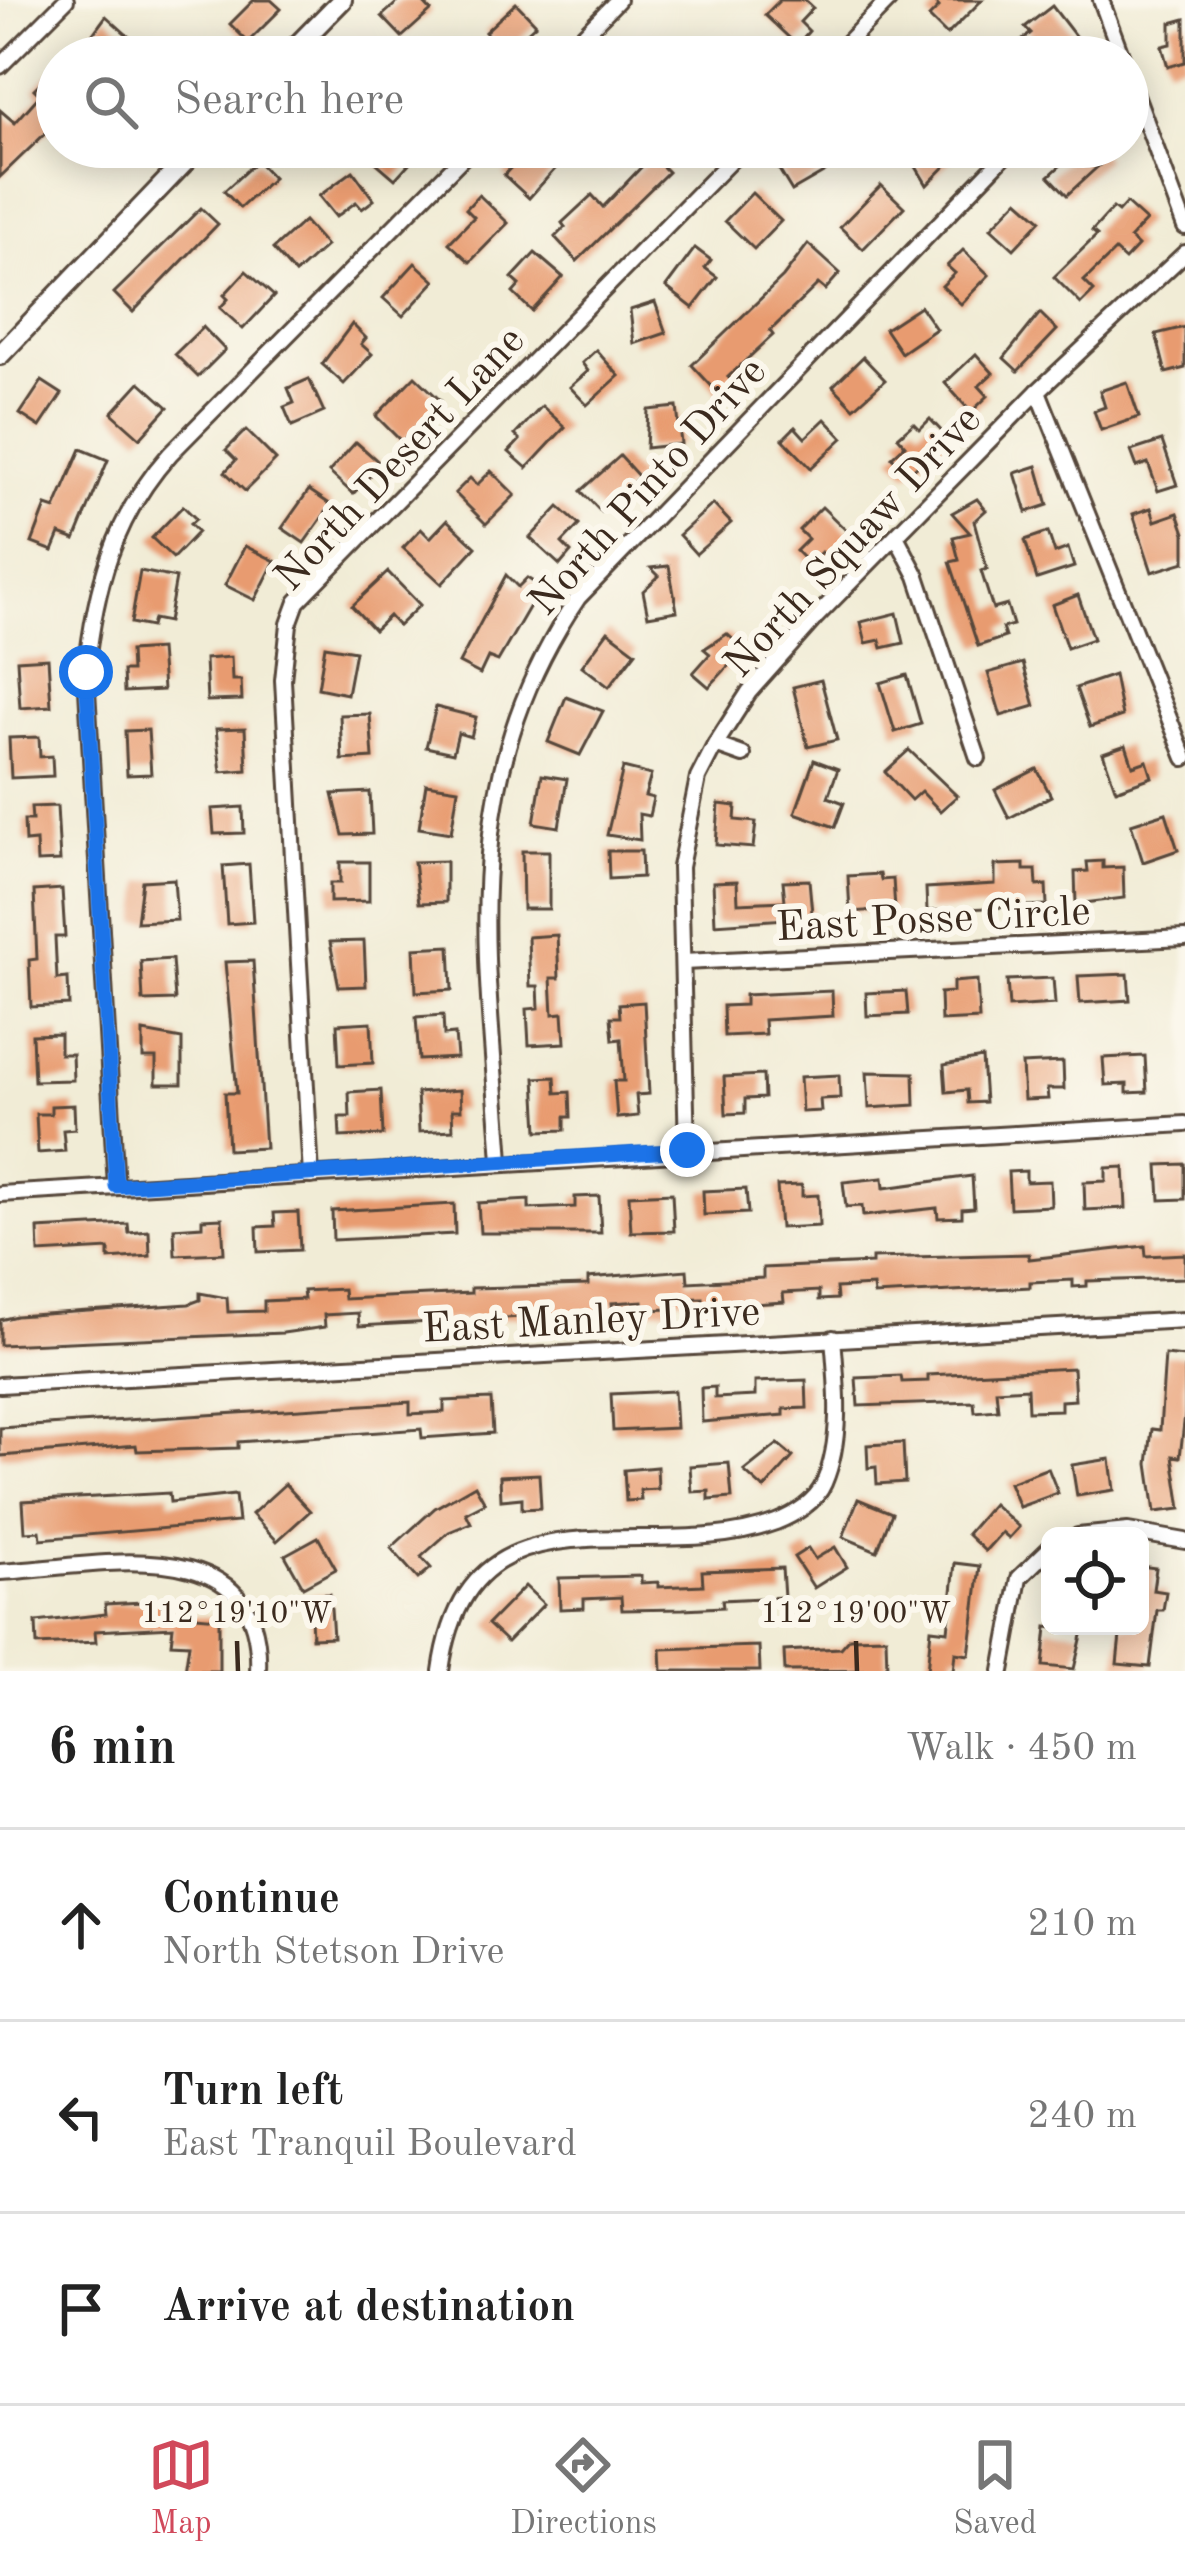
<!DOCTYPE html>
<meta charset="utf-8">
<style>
body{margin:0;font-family:"Old Standard TT",serif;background:#f6f6f6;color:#222}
.controls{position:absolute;right:36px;bottom:36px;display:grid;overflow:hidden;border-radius:18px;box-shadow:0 6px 30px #0003}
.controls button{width:108px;height:108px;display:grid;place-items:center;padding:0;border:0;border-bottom:3px solid #e0e0e0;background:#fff;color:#222;font:60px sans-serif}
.stop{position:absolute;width:36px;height:36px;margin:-27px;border:9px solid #1a73e8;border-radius:50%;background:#fff}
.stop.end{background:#1a73e8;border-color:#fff;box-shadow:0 3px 12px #0008}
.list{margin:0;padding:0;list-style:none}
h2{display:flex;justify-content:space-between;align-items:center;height:156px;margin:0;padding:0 48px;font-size:51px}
h2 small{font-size:39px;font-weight:400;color:#767676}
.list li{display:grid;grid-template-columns:78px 1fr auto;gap:36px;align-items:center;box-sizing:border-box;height:192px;padding:0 48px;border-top:3px solid #e0e0e0}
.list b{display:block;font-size:45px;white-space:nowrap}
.list p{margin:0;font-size:39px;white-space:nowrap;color:#767676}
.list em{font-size:39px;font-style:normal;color:#767676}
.icon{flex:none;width:66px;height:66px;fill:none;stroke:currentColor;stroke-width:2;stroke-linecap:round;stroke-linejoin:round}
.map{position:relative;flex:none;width:1185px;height:1671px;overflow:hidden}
.search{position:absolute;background:#fff;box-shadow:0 6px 30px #0003;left:36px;right:36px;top:36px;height:132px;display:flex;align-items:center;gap:30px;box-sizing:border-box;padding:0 42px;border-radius:66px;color:#767676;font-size:45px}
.sheet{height:732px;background:#fff}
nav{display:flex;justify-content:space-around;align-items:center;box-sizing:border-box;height:168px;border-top:3px solid #e0e0e0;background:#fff;font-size:33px;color:#767676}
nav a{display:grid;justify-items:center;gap:6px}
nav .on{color:#d1495b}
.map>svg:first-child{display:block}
.building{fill:#e89b70}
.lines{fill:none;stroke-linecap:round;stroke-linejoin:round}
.minor-casing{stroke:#56473a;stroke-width:20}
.secondary-casing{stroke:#56473a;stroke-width:24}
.minor{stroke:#fff;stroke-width:14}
.secondary{stroke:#fff;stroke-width:18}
.route{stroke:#1a73e8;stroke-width:15}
.ticks{fill:none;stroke:#3b2a1e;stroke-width:4.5}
.labels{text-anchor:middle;stroke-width:12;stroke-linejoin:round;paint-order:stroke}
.street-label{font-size:42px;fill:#3b2a1e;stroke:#fbf7ec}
.ticks-label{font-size:30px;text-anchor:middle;fill:#3b2a1e;stroke:#fbf7ec;stroke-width:12;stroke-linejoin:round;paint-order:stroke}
</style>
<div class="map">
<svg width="1185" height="1671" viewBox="0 0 1185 1671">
<rect width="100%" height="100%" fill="#fbf7ec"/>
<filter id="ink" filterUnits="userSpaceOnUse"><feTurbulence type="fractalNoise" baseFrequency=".00833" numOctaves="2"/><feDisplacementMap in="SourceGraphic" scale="24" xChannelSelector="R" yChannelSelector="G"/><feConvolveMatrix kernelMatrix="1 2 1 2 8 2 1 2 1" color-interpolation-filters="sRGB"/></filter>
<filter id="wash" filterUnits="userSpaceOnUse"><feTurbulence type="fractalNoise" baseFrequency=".004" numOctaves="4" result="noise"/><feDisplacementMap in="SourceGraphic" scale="48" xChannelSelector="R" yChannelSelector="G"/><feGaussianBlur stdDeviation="2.7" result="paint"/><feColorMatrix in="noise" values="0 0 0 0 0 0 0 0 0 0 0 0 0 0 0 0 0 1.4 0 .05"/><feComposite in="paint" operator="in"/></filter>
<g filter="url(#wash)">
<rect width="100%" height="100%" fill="#f1ecd6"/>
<g id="blocks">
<g class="building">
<polygon points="254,0 271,0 281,9 248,42 230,24"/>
<polygon points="400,0 421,0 431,11 402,37 382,16"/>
<polygon points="780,0 804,0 813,8 800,22 809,31 797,45 765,15"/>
<polygon points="933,0 982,0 947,35 929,17 939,7"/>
<polygon points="516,3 536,24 515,43 521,49 512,57 486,57 498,46 485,32"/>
<polygon points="1052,6 1076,37 1051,57 1031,57 1019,43 1031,33 1025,27"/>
<polygon points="106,16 135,42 121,57 76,57"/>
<polygon points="1185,19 1185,62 1168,67 1162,46 1171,44 1171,23"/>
<polygon points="57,66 57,122 0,177 0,110 15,123 40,95 34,89"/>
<polygon points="385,147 424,147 395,179 373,160"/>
<polygon points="530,147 556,168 529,198 504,175"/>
<polygon points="803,147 840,147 817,160 825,172 792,191 775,163"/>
<polygon points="917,147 964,147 927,185 909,155"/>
<polygon points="1081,147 1094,147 1106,159 1067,195 1049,176"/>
<polygon points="652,156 668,172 577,261 555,237 565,227 562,223 592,195 603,207"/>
<polygon points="257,161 273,178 240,208 224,191"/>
<polygon points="353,171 374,200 362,209 356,202 336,217 319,196"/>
<polygon points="881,185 904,207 863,249 840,227"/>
<polygon points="752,193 781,221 754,249 725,221"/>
<polygon points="479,195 508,223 470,262 449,243 474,217 466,209"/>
<polygon points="1018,200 1041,220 1014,249 991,228"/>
<polygon points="1126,203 1146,221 1130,238 1138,246 1125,260 1115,251 1084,281 1094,291 1081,304 1054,277 1097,235 1092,231 1113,208 1118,212"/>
<polygon points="201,208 218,224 133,312 114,293"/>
<polygon points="304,221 326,246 295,274 273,249"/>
<polygon points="808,244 840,273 825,290 818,284 770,331 773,335 728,377 733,382 720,395 692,365 783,277"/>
<polygon points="695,248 711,260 705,268 717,277 693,308 666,287"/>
<polygon points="963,250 989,275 961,304 942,286 955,273 947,266"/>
<polygon points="535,253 563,277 532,311 513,293 520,285 512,278"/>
<polygon points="415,263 435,281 403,316 383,298"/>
<polygon points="246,271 274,296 243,329 220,308 228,299 224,295"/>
<polygon points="655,302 666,333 634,344 630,310"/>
<polygon points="920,306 936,329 901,353 885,329"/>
<polygon points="1040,313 1057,330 1018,371 1004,358"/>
<polygon points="352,324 366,338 361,344 372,354 344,384 322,364"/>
<polygon points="203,327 225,350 198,377 175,354"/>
<polygon points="1185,327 1185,368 1166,373 1156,334"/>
<polygon points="596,350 619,376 587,405 570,387 588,371 582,363"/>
<polygon points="976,354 993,373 979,386 988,396 971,412 945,383"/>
<polygon points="863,357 885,380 854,408 833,386"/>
<polygon points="415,376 441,401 402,442 376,416"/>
<polygon points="309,379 324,412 292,426 284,407 294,403 288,388"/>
<polygon points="42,381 62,394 40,427 20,414"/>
<polygon points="140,382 168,407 140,438 112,413"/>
<polygon points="1127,382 1139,417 1101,430 1094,411 1105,407 1100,391"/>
<polygon points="542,406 565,427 527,468 509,452 520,440 515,435"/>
<polygon points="677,407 681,444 646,448 648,410"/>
<polygon points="825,419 843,438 811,468 783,439 795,427 805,438"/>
<polygon points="930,419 948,438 908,474 892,457 905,445 898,437 914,423 920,429"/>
<polygon points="246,430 276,460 245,491 225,472 236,460 226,450"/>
<polygon points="1162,441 1177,485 1158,491 1148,463 1137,467 1131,451"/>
<polygon points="356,442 381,464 353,494 329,472"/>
<polygon points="81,449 108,460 75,540 60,534 53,551 32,543 46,506 55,509"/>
<polygon points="620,456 639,477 601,512 581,491"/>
<polygon points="1037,466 1048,505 1027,512 1015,473"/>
<polygon points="491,471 515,495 486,524 455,493 470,478 477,485"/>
<polygon points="309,490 331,505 304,543 282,528"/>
<polygon points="977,499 986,510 974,521 987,569 981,571 993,609 1007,605 1013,625 1002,628 1005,637 978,646 950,562 959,560 953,537 970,533 952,513"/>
<polygon points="713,504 731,523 696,554 679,535"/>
<polygon points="183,506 196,519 190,524 198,532 173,558 152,538"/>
<polygon points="559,507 579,525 562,543 571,552 560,565 530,538"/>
<polygon points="822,507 852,536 829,560 821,552 809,564 796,551 808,539 799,530"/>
<polygon points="1151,508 1155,521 1178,513 1185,533 1185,562 1152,572 1133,514"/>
<polygon points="447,520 476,547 442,584 403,548 421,529 430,538"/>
<polygon points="1048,532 1055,553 1068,548 1074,567 1037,579 1025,540"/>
<polygon points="245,546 275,561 255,600 225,585"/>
<polygon points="669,566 677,611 648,616 643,591 659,576 651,568"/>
<polygon points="140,571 176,578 168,622 153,619 151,627 131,623"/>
<polygon points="388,572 420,605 398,626 389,616 374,630 352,606"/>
<polygon points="506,575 518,587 527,578 541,587 498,661 488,657 480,674 459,663"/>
<polygon points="1078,595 1093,639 1067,648 1052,605"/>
<polygon points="897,613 904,643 882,648 880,640 866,643 861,622"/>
<polygon points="608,631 636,652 609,687 582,666"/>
<polygon points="727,634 744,649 709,687 693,673 710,654 704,649"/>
<polygon points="325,646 355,651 347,694 318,688"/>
<polygon points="160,649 163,690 124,692 123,671 131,671 130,651"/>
<polygon points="231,657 232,680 241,680 242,700 207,701 205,659"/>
<polygon points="48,658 51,706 20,708 17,660"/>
<polygon points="1023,663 1035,706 1001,716 988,673"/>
<polygon points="907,675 921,724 895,732 880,683"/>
<polygon points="1114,675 1122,716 1090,727 1076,688"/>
<polygon points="821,680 837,740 808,747 793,687"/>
<polygon points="566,697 603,711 580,755 548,742"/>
<polygon points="436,707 476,717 471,737 458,733 453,753 426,747"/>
<polygon points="370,714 373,758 342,760 340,715"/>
<polygon points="245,728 247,770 221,772 216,729"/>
<polygon points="148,730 151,774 127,775 125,731"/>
<polygon points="39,737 40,757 52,756 53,776 11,778 9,738"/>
<polygon points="1126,745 1133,766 1147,761 1152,777 1116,790 1103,753"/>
<polygon points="909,750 957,796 940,811 921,791 911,800 885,772"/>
<polygon points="814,760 838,769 828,797 844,803 835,827 795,813"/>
<polygon points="623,768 651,775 645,796 653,798 649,816 639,814 640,840 607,835"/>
<polygon points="1037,769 1051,796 1009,818 995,790"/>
<polygon points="542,775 567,779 559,827 534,823"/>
<polygon points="426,784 458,789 451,833 419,828"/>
<polygon points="370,792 372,834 343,835 333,794"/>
<polygon points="719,804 736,806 735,820 756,822 753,848 716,845"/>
<polygon points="57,806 60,861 37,862 36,841 25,842 24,820 32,820 31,807"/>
<polygon points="243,807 244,833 214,834 212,809"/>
<polygon points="1166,813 1178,850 1143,862 1131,824"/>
<polygon points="522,851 549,851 549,909 523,909"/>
<polygon points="608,851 641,851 642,877 609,879"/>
<polygon points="446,861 446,902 419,903 414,862"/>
<polygon points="1103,861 1103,868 1123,867 1124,898 1076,904 1075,872 1088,871 1087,862"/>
<polygon points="340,862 369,862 369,901 330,902 330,883 340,883"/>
<polygon points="249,864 253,922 227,924 223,866"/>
<polygon points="1024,864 1024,870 1036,870 1037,886 1046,885 1047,905 927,911 926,888 995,884 995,865"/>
<polygon points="880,874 881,880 893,879 895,909 850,912 848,876"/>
<polygon points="174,879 177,920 137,922 142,881"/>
<polygon points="809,880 813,924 786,925 786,919 715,924 713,882 737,881 738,903 762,902 785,901 783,881"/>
<polygon points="62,889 65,937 55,937 57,979 68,978 69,1005 31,1007 29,960 37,959 34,891"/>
<polygon points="557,935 559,978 551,978 553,1014 563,1013 565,1043 529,1045 527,1009 539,1008 538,986 530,986 528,937"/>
<polygon points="364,941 366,986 339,987 330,942"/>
<polygon points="450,946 452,990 416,992 414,948"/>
<polygon points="172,959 175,1000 143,1001 141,961"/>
<polygon points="253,961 265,1148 228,1150 225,1093 237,1093 225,962"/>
<polygon points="1128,974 1130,1000 1080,1003 1078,976"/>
<polygon points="1053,978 1055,1004 1009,1007 1007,980"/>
<polygon points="977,980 979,1019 941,1021 940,993 953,992 953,982"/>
<polygon points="832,991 833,1016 764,1020 765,1034 724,1036 723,1006 745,1005 745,995"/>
<polygon points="906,991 908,1014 867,1016 866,993"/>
<polygon points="644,1002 649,1094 636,1095 638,1116 617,1118 614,1081 624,1081 621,1039 613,1040 611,1017 620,1017 619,1004"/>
<polygon points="443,1015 444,1035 455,1034 457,1058 419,1060 416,1017"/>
<polygon points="371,1022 373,1063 339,1065 337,1024"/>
<polygon points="143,1032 182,1039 182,1084 156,1084 156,1058 143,1058"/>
<polygon points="60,1034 60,1054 72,1054 73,1080 34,1081 32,1035"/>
<polygon points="1145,1056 1147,1092 1127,1093 1127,1084 1105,1085 1103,1058"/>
<polygon points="982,1058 985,1102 968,1103 967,1090 946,1092 944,1065"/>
<polygon points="1063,1062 1064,1089 1047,1089 1048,1099 1024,1100 1022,1064"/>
<polygon points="867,1072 914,1073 915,1105 869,1108"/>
<polygon points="763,1075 764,1098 745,1099 745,1113 726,1114 724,1077"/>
<polygon points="839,1075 840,1098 820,1099 821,1111 802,1112 800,1077"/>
<polygon points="555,1077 556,1093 570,1092 571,1117 565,1117 565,1130 538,1131 535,1078"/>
<polygon points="381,1090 383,1135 340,1137 339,1117 350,1117 349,1092"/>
<polygon points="460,1090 461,1110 452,1110 453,1130 419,1132 417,1093"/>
<polygon points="74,1105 75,1129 63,1130 65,1151 38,1153 36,1114 51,1114 51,1106"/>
<polygon points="1185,1164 1185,1199 1160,1200 1158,1165"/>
<polygon points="1124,1167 1126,1208 1085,1210 1084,1182 1106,1181 1106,1168"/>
<polygon points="1026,1171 1026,1182 1050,1181 1051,1206 1010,1208 1008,1172"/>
<polygon points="972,1176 974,1208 962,1209 962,1217 938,1218 937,1208 863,1216 862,1206 846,1207 843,1182 883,1178 884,1188"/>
<polygon points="802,1185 802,1196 818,1195 819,1226 780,1228 777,1186"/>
<polygon points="746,1189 748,1213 704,1215 703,1191"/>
<polygon points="672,1193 674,1231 631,1232 629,1195"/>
<polygon points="599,1196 601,1233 480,1233 478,1203 529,1200 529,1209 575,1207 575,1197"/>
<polygon points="454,1204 455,1234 333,1240 332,1211"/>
<polygon points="298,1212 300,1250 258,1252 257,1227 275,1226 274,1213"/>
<polygon points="222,1218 224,1253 175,1255 174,1228 202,1226 202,1219"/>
<polygon points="128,1224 129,1233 149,1231 150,1256 109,1259 109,1249 39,1253 38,1229"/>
<polygon points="1145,1246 1146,1256 1185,1254 1185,1278 1087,1281 1087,1286 1073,1287 1073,1280 1030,1282 1030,1287 874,1295 873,1286 836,1288 837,1299 819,1300 819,1291 783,1293 784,1302 703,1307 703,1298 671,1299 672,1309 644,1310 643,1301 612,1303 613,1312 359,1326 358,1313 324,1315 325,1327 283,1333 0,1345 0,1320 16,1316 189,1304 200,1300 200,1293 227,1298 228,1312 264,1311 264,1301 304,1299 303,1291 343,1289 344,1299 471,1293 471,1288 588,1285 588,1278 687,1270 688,1282 763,1278 763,1268 872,1263 872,1258 1029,1254 1029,1259"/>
<polygon points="1165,1355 1185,1357 1185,1414 1180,1457 1173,1456 1181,1509 1155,1512 1148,1464 1152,1429 1160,1430"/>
<polygon points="1073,1368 1075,1400 1061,1401 1061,1410 1028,1411 1027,1388 996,1390 998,1410 975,1412 974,1402 858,1406 856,1378 901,1376 902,1382 928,1381 928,1375"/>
<polygon points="806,1380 807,1408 784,1409 784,1415 702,1422 701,1388 715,1387 715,1398 755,1396 755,1382"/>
<polygon points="674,1391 676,1428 613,1431 611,1394"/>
<polygon points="491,1399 493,1433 422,1438 421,1429 238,1442 238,1448 137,1451 136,1445 0,1456 0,1428 410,1402 410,1414 444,1412 444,1401"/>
<polygon points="903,1443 905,1482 877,1484 876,1467 868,1468 867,1445"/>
<polygon points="778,1444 793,1457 764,1489 744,1471"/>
<polygon points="1110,1459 1114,1490 1077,1496 1072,1465"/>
<polygon points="729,1463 732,1498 709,1500 709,1491 692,1492 690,1466"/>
<polygon points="657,1467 658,1489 640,1490 641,1500 626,1501 624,1470"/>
<polygon points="1048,1468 1058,1493 1019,1507 1009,1483"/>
<polygon points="539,1474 541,1508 522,1509 522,1498 501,1500 500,1476"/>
<polygon points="285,1484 310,1511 277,1541 252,1514"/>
<polygon points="475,1485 485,1503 466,1513 471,1523 449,1532 421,1557 431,1568 418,1579 391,1548 435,1508"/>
<polygon points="169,1493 170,1502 235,1495 238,1522 41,1539 40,1531 25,1532 23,1501"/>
<polygon points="858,1499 892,1513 877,1551 843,1537"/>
<polygon points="993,1504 1019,1527 1009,1538 1002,1532 985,1551 967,1534"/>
<polygon points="318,1537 336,1569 303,1587 285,1555"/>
<polygon points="835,1547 847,1567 814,1588 794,1557 808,1548 815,1559"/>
<polygon points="955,1563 980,1566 969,1655 955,1653 953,1671 927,1671 931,1629 948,1631"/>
<polygon points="1140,1566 1156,1568 1153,1590 1166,1592 1163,1610 1157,1610 1150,1667 1117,1664 1121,1626 1140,1626"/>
<polygon points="782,1568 784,1597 722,1600 723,1607 683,1609 622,1610 621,1597 584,1599 584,1608 560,1609 559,1578 641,1576 641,1583 658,1582 658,1587 703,1585 702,1571"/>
<polygon points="525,1586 544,1604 507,1642 488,1624"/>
<polygon points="330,1594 333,1637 312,1638 310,1595"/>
<polygon points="162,1601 163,1613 219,1618 219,1671 185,1671 189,1644 171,1643 173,1627 95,1631 96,1642 37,1645 36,1622 106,1614 105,1604"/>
<polygon points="1047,1627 1083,1631 1074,1669 1043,1666"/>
<polygon points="886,1637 887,1670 785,1671 784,1651 841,1648 850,1638"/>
<polygon points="759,1646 760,1671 662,1671 661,1649"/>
</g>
</g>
</g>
<g filter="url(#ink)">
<use href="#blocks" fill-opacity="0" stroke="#56473a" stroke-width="3"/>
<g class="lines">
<defs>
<g id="minor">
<polyline points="1101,0 1122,57"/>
<polyline points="562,57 618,0"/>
<polyline points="833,57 889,0"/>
<polyline points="0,66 66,0"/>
<polyline points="1128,73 1185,227"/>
<polyline points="1038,391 1185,758"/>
<polyline points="896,536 917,576 978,758"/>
<polyline points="715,745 743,755"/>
<polyline points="683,962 1185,938"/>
<polyline points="687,1150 680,867 698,778 715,745 749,692 815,618 1038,391 1185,253"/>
<path d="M501 1161C487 954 454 781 578 598L1013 147"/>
<polyline points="311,1176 283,680 289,624 297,602 744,147"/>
<path d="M116 1187 86 672C95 588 113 518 170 454L473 147"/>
<polyline points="0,1194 1185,1124"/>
<polyline points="0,1385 1185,1320"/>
<polyline points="1078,1536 1128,1531 1185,1541"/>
<path d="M0 1572C94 1567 265 1524 258 1671"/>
<path d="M441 1671C468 1473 648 1570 776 1522 794 1515 816 1502 824 1483 843 1439 837 1385 833 1338"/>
<polyline points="1002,1671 1019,1578 1050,1548"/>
</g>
<g id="secondary">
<polyline points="286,57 342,0"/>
<polyline points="0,355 199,147"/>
</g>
</defs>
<use href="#minor" class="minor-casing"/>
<use href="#secondary" class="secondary-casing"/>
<use href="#minor" class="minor"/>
<use href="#secondary" class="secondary"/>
</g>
</g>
<g class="lines" filter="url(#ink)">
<polyline class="route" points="86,672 116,1186 687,1150"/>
</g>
<path class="ticks" d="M237 1641 238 1671M856 1641 857 1671"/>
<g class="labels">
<g class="street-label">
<text transform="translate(398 457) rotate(-47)" y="15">North Desert Lane</text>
<text transform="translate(646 485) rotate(-48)" y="15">North Pinto Drive</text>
<text transform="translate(851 540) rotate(-47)" y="15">North Squaw Drive</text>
<text transform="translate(933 917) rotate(-3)" y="15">East Posse Circle</text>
<text transform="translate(591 1318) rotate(-3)" y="15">East Manley Drive</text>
</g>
</g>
<g class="ticks-label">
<text x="237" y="1622">112°19'10"W</text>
<text x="856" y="1622">112°19'00"W</text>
</g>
</svg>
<div class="controls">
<button><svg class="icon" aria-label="locate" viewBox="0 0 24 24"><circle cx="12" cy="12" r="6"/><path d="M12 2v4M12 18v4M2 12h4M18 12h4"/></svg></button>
</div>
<div class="stop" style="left:86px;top:672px"></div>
<div class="stop end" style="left:687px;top:1150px"></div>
<div class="search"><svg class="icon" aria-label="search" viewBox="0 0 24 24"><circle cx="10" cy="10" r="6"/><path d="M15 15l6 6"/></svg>Search here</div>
</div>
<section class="sheet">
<h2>6 min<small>Walk · 450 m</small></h2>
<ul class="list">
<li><svg class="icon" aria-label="ahead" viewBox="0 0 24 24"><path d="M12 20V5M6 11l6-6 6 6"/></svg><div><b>Continue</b><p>North Stetson Drive</p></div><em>210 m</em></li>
<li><svg class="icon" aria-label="left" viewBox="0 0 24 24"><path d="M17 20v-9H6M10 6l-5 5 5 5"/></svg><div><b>Turn left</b><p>East Tranquil Boulevard</p></div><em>240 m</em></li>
<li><svg class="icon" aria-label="arrive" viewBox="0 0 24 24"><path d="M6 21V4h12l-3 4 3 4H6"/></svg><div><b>Arrive at destination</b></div></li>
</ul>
</section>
<nav>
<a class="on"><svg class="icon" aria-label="map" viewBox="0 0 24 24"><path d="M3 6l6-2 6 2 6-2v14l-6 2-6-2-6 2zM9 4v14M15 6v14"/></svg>Map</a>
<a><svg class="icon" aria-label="directions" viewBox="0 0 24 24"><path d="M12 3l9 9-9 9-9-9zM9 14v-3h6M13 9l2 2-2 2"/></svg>Directions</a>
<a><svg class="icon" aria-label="saved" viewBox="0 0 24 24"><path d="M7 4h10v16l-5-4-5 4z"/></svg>Saved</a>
</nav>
